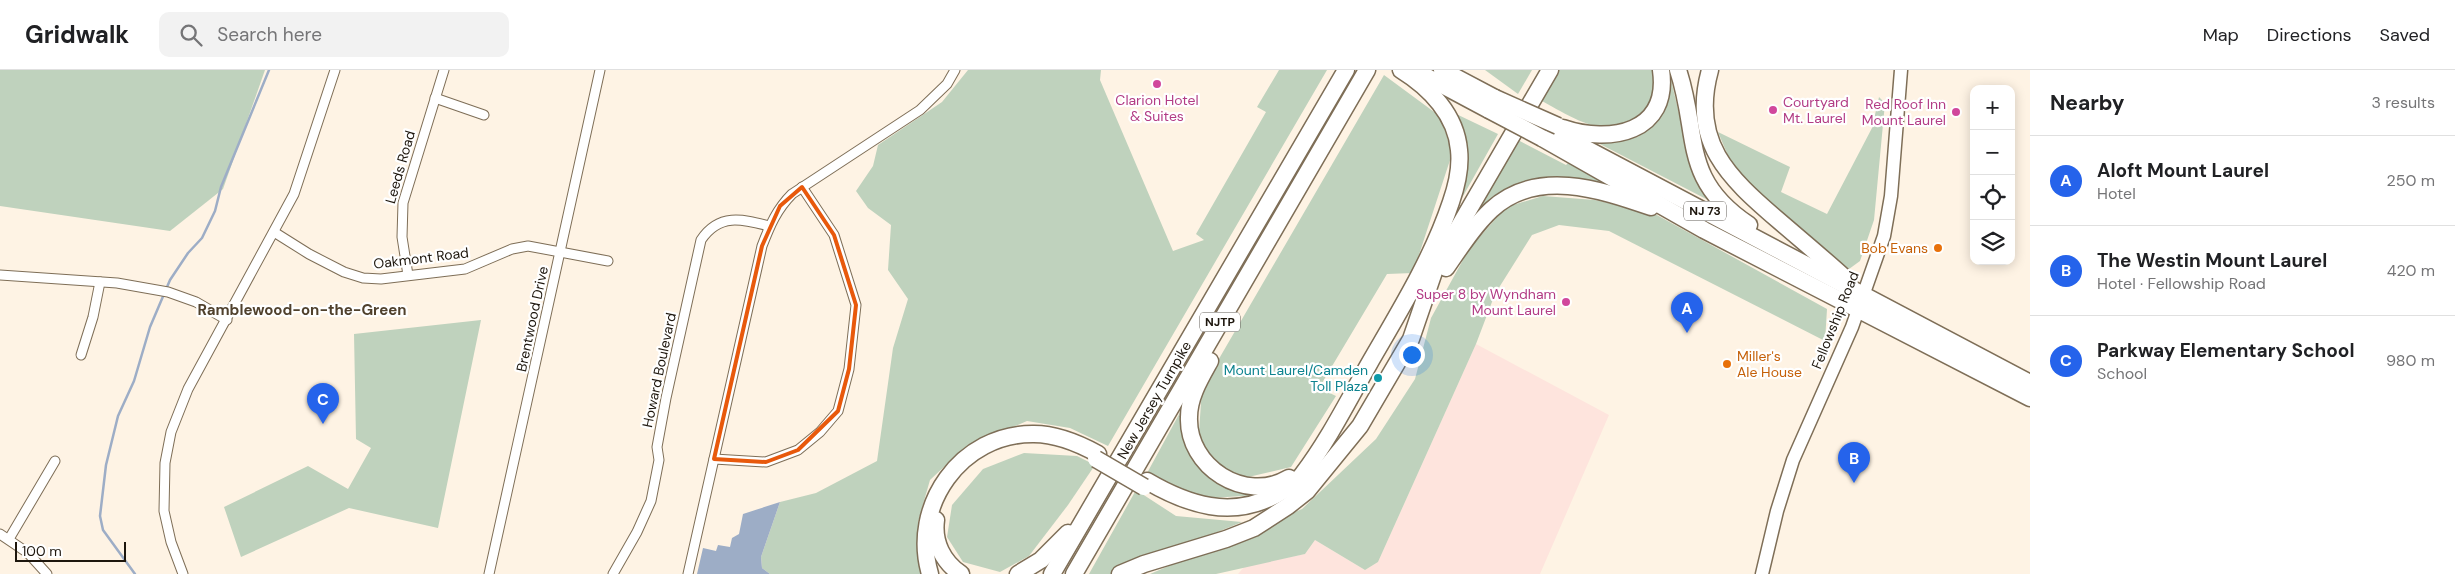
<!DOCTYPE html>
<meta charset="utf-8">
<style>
body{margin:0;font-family:"DM Sans",sans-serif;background:#f2f2f2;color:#202124}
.controls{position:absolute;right:15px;top:15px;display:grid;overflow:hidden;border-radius:10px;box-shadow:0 2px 12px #0003}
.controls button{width:45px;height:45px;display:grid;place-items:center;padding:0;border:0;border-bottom:1px solid #e0e0e0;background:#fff;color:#202124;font:25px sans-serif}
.scale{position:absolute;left:15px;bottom:12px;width:111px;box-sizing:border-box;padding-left:5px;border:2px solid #1d160d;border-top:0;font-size:14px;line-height:18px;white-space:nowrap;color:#1d160d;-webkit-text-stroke:4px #fff;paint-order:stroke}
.you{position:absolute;left:1411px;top:284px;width:18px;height:18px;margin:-12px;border:4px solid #fff;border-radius:50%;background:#1a73e8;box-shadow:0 0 0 8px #1a73e833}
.badge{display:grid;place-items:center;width:32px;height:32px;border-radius:50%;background:#2563eb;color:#fff;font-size:16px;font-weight:700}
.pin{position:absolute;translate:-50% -41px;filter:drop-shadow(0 1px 2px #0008)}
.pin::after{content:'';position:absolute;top:26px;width:18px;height:15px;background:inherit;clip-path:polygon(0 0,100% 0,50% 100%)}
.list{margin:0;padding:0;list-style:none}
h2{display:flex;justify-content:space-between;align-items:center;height:65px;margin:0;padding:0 20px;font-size:21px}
h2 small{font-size:16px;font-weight:400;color:#757577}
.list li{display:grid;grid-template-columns:32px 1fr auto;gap:15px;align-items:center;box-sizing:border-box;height:90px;padding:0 20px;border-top:1px solid #e0e0e0}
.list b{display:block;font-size:19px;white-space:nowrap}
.list p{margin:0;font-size:16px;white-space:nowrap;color:#757577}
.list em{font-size:16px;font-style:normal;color:#757577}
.icon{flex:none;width:28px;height:28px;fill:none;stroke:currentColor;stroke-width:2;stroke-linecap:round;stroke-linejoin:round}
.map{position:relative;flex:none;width:2030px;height:504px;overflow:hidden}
header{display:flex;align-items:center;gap:30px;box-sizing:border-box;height:70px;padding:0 25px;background:#fff;border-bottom:1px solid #e0e0e0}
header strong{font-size:24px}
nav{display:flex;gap:28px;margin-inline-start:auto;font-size:18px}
.search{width:350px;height:45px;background:#f2f2f2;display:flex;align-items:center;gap:12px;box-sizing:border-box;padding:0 18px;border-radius:10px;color:#757577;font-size:19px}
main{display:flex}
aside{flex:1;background:#fff}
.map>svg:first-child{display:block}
.industrial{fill:#fee4dd}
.green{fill:#bfd2bd}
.water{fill:#9dadc6}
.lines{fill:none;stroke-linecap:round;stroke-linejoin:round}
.stream{stroke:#9dadc6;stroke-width:2.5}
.street-casing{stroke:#7e6e57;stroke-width:11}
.secondary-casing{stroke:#7e6e57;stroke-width:15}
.highway-casing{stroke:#7e6e57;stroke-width:19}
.street{stroke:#fff;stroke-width:9}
.secondary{stroke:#fff;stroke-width:12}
.highway{stroke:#fff;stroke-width:16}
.highway-bridge-casing{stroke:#7e6e57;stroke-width:19;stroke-linecap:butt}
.highway-bridge{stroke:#fff;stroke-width:16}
.marked{fill:none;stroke:#e8590c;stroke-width:4;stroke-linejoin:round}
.hotel-dot{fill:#d1479c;stroke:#fff;stroke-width:2}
.food-dot{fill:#e8710a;stroke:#fff;stroke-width:2}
.culture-dot{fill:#0f9aa8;stroke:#fff;stroke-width:2}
.labels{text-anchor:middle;stroke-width:4.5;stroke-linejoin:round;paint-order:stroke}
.shield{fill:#fff;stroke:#615c56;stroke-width:1}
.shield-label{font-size:12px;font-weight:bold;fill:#1d160d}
.hotel-label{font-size:14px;fill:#b23c85;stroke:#fff;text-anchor:end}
.street-label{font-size:14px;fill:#1d160d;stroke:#fff}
.food-label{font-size:14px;fill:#c56008;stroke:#fff;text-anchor:end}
.culture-label{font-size:14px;fill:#0d838f;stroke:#fff;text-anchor:end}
.neighbourhood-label{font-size:15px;font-weight:bold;fill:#50412d;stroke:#fff}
</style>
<header>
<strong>Gridwalk</strong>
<div class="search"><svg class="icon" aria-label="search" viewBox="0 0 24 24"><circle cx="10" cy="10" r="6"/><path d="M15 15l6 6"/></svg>Search here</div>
<nav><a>Map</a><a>Directions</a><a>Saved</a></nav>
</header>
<main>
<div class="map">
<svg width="2030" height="504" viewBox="0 0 2030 504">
<rect width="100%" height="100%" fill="#fef3e4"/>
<polygon class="industrial" points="1476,274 1609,345 1540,504 1238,504 1245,496 1305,484 1315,470 1365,500 1378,492"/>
<g class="green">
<polygon points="0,0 265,0 223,119 170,161 0,136"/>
<polygon points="968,0 1101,0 1100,10 1173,181 1204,170 1196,164 1266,42 1257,37 1279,0 1327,0 1108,376 1070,358 1027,351 964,378 930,410 918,452 928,504 770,504 762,498 761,487 780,432 816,423 877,391 893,278 908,229 888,200 891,155 868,138 856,121 873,96 878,75 942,32"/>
<polygon points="1485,0 1532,0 1518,24"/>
<path d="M1559 0H1652C1655 14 1653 29 1645 41 1618 79 1570 46 1540 30Z"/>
<polygon points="1384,5 1441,47 1452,84 1413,203 1387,204 1319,318 1336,326 1291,397 1244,408 1209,393 1199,362 1202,318"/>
<polygon points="1671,10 1692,98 1710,131 1598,73 1638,67 1661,42"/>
<polygon points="1879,27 1885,33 1874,150 1860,191 1849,199 1806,168 1734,100 1718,62 1790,97 1781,122 1827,144 1872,58"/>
<polygon points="1452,42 1498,64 1462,128 1466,108 1467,71"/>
<polygon points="1516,69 1566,95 1568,93 1628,125 1540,111 1457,172"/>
<polygon points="1543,126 1595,130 1655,144 1827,239 1825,271 1609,161 1559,155 1532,165 1495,224 1476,274 1378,492 1365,500 1315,470 1305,484 1216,504 1150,504 1302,439 1376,369 1415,309 1431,248 1469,179 1506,137"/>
<polygon points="481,250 438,458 349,438 241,487 224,437 308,396 348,419 371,378 356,369 354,264"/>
<path d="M1183 337C1185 349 1184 374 1189 383 1202 409 1232 418 1257 425L1212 428 1196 426 1146 405Z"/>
<polygon points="1024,383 1077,386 1095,395 1068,435 1029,486 1000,502 963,492 947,467 952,435 983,399"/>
<polygon points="1136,420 1176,446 1242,452 1115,504 1089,504"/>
</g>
<polygon class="water" points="780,432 761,487 762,498 770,504 697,504 703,478 716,481 718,475 730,477 732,468 739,464 743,444"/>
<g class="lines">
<polyline class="stream" points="135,504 103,460 100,446 106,395 118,346 134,311 150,257 170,210 188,183 202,168 215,141 221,117 269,0"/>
<defs>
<g id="street">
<polyline points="435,28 484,45"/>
<polyline points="274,162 309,184 344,202 363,208 381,209 465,199 512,179 528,176 608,191"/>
<polyline points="0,205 117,213 168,222 196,232 227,250"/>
<polyline points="408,205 402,167 403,133 444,0"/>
<polyline points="81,285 93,247 100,212"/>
<polyline points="714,389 766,392 798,380 820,362 838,341 849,299 856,235 834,165 802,117"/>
<polyline points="0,464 28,483 47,504"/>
<polyline points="9,469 55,391"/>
<polyline points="183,504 171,472 164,441 165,393 171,362 188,319 294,124 335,0"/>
<polyline points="489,504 600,0"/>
<path d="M613 504 637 462 651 431 659 390 657 377 666 328 701 170C719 143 742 149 769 156"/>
<path d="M688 504 762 176C770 155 777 139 792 124L920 40 947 14 955 0"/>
</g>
<polyline id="secondary" points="1762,504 1777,441 1793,390 1852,257 1884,166 1891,126 1901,0"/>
<g id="highway">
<polyline points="1442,0 1495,28"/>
<path d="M1678 0C1700 66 1680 109 1749 155"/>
<path d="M1710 0C1690 72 1728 107 1778 150 1800 169 1823 188 1845 208"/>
<polyline points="1416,1 1489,40"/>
<polyline points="1547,58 2030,313"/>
<path d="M1563 58C1610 74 1670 63 1661 0"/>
<polyline points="1542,68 1704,160 2030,328"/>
<path d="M1446 198C1460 178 1473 157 1491 140 1536 98 1599 119 1651 137"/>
<path d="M1210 291C1200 309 1189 327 1189 347 1187 397 1245 434 1289 408"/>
<path d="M1147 411C1188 435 1231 449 1276 425 1285 420 1296 413 1302 405 1328 371 1348 331 1369 294 1399 242 1432 189 1451 132 1457 115 1461 98 1459 80 1456 45 1430 18 1401 0"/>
<path d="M936 450C933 472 943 492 961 504"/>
<path d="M930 504C910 436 961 363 1034 364 1057 364 1078 373 1098 384"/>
<polyline points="1018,504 1041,490 1068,463"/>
<polyline points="1052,504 1346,0"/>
<polyline points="1074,504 1367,0"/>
<polyline points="1120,504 1144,494 1226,469 1254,458 1288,436 1307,421 1360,356 1411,269 1436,196 1550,0"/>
</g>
</defs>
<use href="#street" class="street-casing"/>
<use href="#secondary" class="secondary-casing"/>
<use href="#highway" class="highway-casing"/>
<use href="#street" class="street"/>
<use href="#secondary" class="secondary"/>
<use href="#highway" class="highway"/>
<defs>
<g id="highway-bridge">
<polyline points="1495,28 1558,56"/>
<polyline points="1489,40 1542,68"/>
<polyline points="1096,389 1144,417"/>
</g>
</defs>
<use href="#highway-bridge" class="highway-bridge-casing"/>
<use href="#highway-bridge" class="highway-bridge"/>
</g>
<path class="marked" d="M802 117 834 165 856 235 849 299 838 341 798 380 766 392 714 389 762 176 780 136Z"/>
<g class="hotel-dot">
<circle cx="1157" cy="14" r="5"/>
<circle cx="1773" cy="40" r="5"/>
<circle cx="1956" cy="42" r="5"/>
<circle cx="1566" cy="232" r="5"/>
</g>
<g class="food-dot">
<circle cx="1938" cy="178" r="5"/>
<circle cx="1727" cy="294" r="5"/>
</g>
<circle class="culture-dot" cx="1378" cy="308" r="5"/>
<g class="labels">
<g class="shield">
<rect x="1684" y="131.5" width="42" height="19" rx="4"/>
<rect x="1200" y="242.5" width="40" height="19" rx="4"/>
</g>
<g class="shield-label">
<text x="1705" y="145">NJ 73</text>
<text x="1220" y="256">NJTP</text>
</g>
<g class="hotel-label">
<text x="1157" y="35" text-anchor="middle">Clarion Hotel<tspan x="1157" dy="16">&amp; Suites</tspan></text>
<text x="1783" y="37" text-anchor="start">Courtyard<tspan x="1783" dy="16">Mt. Laurel</tspan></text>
<text x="1946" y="39">Red Roof Inn<tspan x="1946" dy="16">Mount Laurel</tspan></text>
<text x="1556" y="229">Super 8 by Wyndham<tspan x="1556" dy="16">Mount Laurel</tspan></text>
</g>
<g class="street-label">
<text transform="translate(400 97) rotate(-74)" y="5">Leeds Road</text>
<text transform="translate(421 188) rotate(-7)" y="5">Oakmont Road</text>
<text transform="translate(532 249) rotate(-78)" y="5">Brentwood Drive</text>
<text transform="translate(1835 250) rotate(-68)" y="5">Fellowship Road</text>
<text transform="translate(659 300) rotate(-78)" y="5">Howard Boulevard</text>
<text transform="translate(1154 330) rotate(-60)" y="5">New Jersey Turnpike</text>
</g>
<g class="food-label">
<text x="1928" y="183">Bob Evans</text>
<text x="1737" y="291" text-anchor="start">Miller's<tspan x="1737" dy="16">Ale House</tspan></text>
</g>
<g class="culture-label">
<text x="1368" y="305">Mount Laurel/Camden<tspan x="1368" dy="16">Toll Plaza</tspan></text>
</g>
<g class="neighbourhood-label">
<text x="302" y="245">Ramblewood-on-the-Green</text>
</g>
</g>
</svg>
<div class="controls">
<button>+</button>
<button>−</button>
<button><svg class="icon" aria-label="locate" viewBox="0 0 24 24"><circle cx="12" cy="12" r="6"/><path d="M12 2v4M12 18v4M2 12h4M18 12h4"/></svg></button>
<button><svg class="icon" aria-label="layers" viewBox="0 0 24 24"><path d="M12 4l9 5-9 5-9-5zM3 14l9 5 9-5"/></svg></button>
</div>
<div class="scale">100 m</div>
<div class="you"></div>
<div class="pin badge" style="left:1687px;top:263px">A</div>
<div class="pin badge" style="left:1854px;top:413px">B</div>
<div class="pin badge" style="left:323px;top:354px">C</div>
</div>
<aside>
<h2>Nearby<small>3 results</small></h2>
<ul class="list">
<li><span class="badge">A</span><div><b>Aloft Mount Laurel</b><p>Hotel</p></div><em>250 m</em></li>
<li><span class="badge">B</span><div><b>The Westin Mount Laurel</b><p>Hotel · Fellowship Road</p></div><em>420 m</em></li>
<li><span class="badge">C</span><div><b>Parkway Elementary School</b><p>School</p></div><em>980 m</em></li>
</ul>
</aside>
</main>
